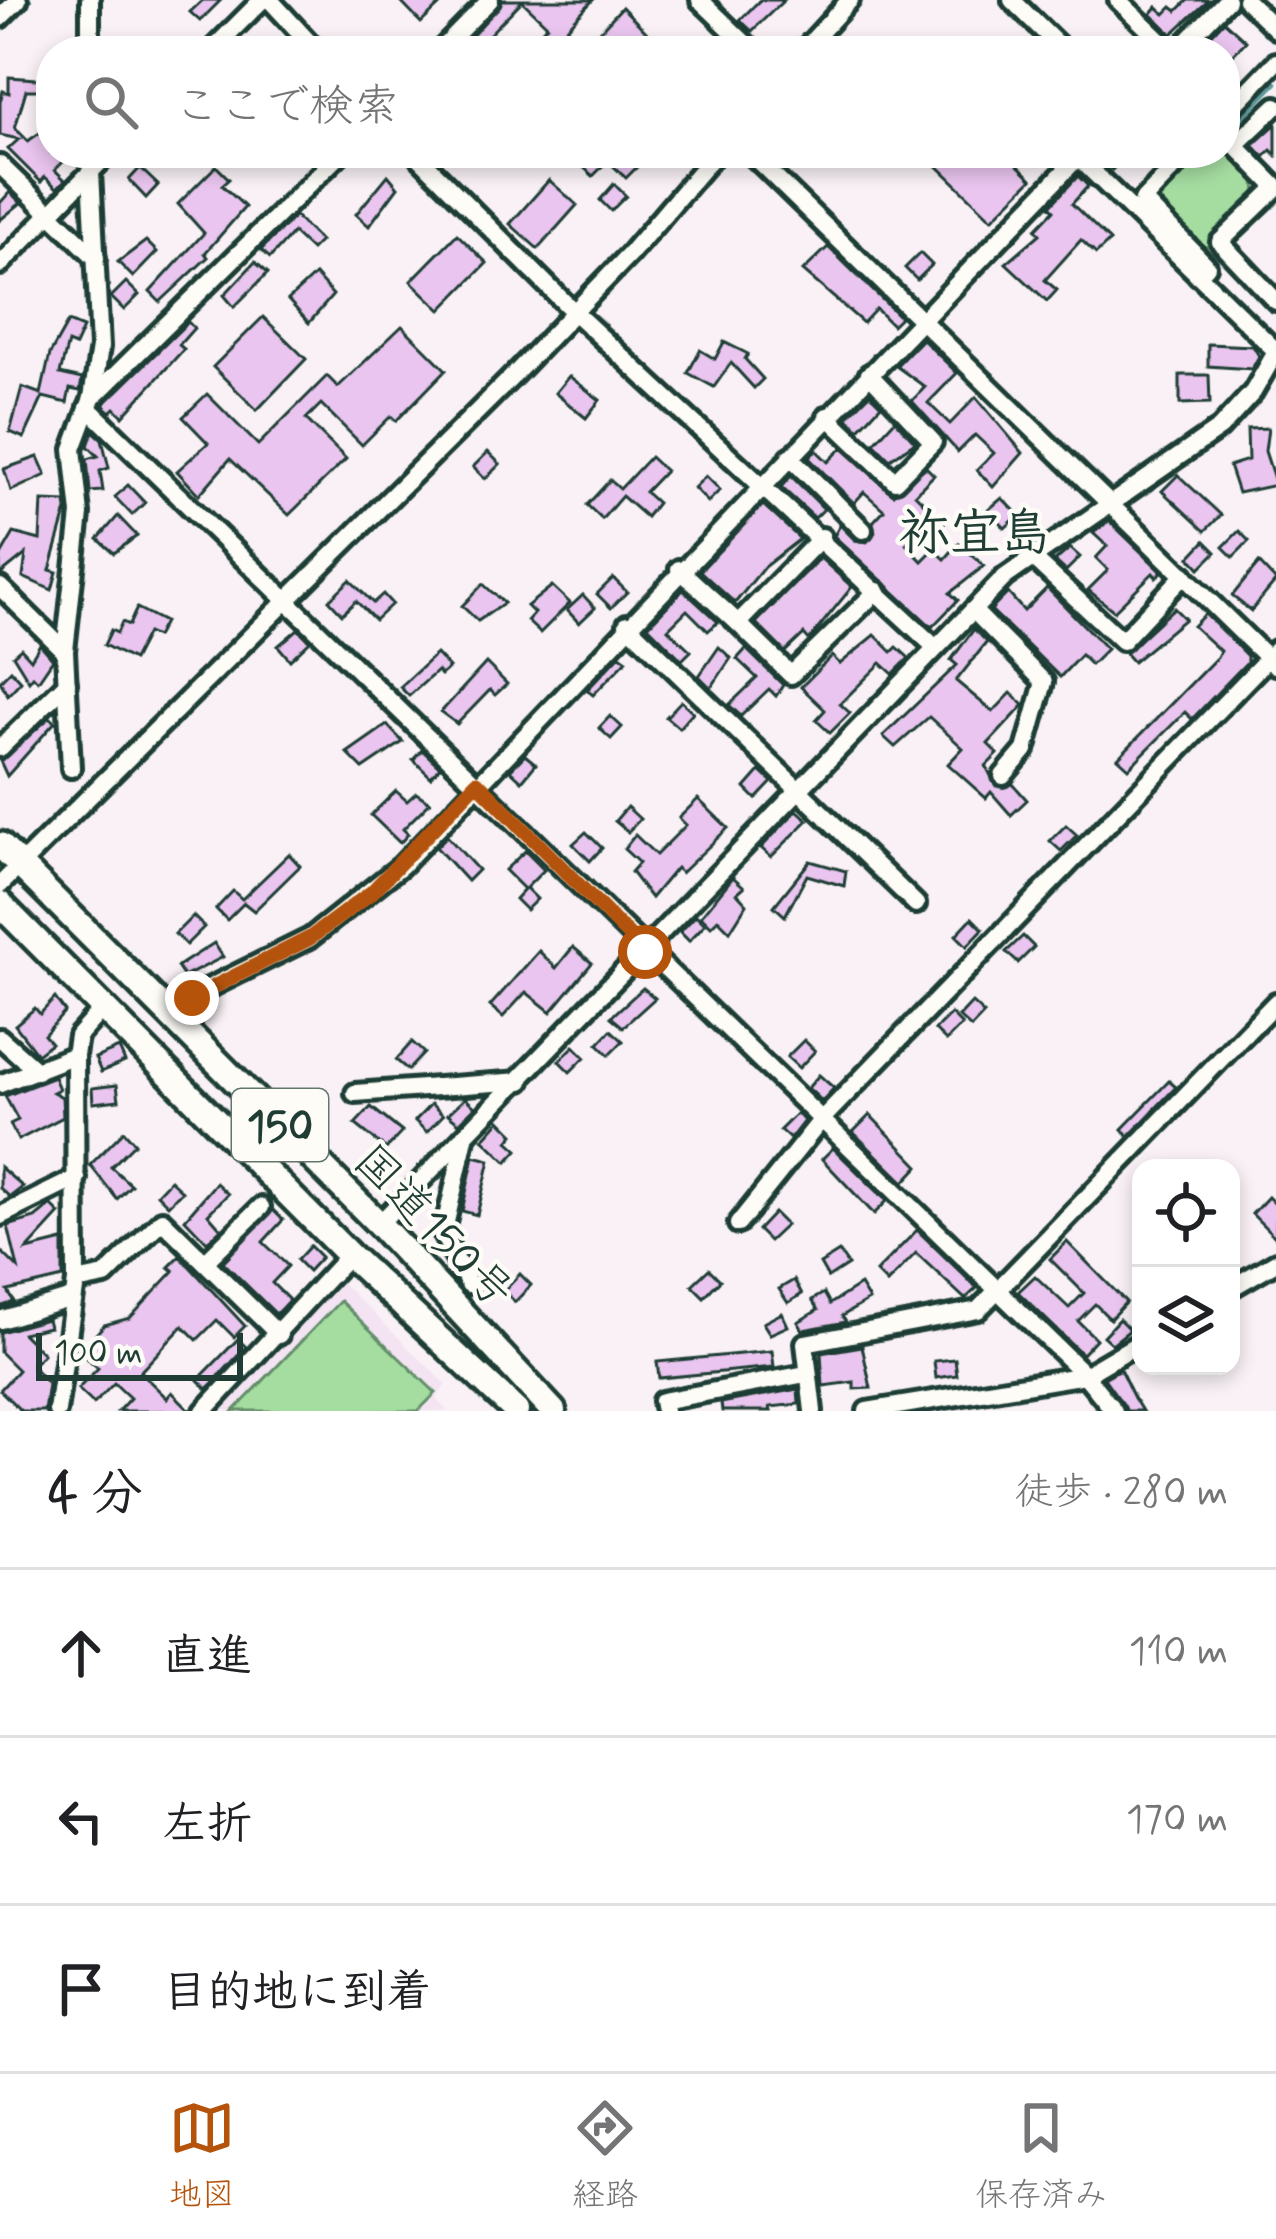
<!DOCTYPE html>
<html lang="ja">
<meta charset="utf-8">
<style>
body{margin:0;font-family:Mynerve,"Klee One",sans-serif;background:#f6f6f6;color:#202124}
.controls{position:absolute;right:36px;bottom:36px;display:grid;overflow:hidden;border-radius:24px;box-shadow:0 6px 18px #0003}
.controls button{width:108px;height:108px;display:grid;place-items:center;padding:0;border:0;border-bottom:3px solid #e0e0e0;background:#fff;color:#202124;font:60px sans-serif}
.scale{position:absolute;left:36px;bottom:30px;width:207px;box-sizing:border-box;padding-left:12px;border:6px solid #1f3d34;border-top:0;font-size:33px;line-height:42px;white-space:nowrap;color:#1f3d34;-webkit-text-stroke:9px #fdfcf7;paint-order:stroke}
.stop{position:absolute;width:36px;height:36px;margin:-27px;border:9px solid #b45309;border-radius:50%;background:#fff}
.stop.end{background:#b45309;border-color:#fff;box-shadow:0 3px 12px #0008}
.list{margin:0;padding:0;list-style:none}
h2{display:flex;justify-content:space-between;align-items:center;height:156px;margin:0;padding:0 48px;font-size:51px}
h2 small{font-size:39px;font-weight:400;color:#757577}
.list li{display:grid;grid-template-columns:78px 1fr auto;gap:36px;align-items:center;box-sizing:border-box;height:168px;padding:0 48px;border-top:3px solid #e0e0e0}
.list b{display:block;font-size:45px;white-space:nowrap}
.list em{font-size:39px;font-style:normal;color:#757577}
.icon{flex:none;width:66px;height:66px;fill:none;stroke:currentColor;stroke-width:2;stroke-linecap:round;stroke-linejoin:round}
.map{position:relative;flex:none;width:1276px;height:1411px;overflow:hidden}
.search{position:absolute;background:#fff;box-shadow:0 6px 18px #0003;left:36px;right:36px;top:36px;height:132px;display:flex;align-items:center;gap:30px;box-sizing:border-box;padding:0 42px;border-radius:48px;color:#757577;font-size:45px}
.sheet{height:660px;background:#fff}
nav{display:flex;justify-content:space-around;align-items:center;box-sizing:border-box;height:168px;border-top:3px solid #e0e0e0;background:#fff;font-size:33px;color:#757577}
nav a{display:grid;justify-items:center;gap:6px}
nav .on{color:#b45309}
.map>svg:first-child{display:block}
.built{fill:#f4e4f3}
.green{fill:#a5dda1;stroke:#628d6a;stroke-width:3}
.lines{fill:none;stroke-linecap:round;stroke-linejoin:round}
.stream{stroke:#5d999b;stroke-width:4.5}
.building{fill:#eac5ef;stroke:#1f3d34;stroke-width:3}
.minor-casing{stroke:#1f3d34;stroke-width:26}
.highway-casing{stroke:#1f3d34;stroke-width:33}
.minor{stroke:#fdfcf7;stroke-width:16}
.highway{stroke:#fdfcf7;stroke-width:24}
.route{stroke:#b45309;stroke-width:15}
.labels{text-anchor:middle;stroke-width:9;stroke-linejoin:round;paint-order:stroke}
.shield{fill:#fdfcf7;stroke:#62766e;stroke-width:3}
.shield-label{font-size:42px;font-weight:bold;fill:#1f3d34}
.street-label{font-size:45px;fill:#1f3d34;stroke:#fdfcf7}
.quarter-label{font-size:51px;font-weight:bold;fill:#1f3d34;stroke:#fdfcf7}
</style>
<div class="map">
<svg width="1276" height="1411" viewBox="0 0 1276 1411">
<rect width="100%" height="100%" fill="#f9f1f5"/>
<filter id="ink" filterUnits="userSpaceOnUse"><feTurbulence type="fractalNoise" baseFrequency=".00833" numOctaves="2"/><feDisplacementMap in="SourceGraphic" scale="24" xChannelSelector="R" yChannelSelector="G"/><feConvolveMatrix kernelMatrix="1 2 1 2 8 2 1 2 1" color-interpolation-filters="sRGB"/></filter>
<g filter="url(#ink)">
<polygon class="built" points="337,1278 446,1384 436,1399 448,1411 208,1411"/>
<g class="green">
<polygon points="1225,148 1255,178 1256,198 1201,252 1149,201 1196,153 1225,153"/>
<polygon points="340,1301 436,1393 418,1411 234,1411"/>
</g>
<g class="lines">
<g class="stream">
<polyline points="0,30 30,0"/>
<polyline points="1230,130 1276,83"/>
</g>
</g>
<g class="building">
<polygon points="203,0 221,0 200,21 190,12"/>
<polygon points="399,0 445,0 421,23"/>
<polygon points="502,0 593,0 545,51 522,51 547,25 522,1 476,48 468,41"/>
<polygon points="760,0 784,0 752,31 740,20"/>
<polygon points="1188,0 1209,0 1172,34 1151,14 1157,7 1165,14 1172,7 1177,11"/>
<polygon points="622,7 653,39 641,51 622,51 600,31"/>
<polygon points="1224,21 1246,41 1225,63 1225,51 1196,51"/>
<polygon points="9,77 50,80 50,90 26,90 15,128 28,141 51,125 51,153 72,153 55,170 65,180 57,188 45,177 41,182 8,149 19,139 0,135 0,102 3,91 9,93"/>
<polygon points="1276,124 1276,155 1271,150 1264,157 1253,145"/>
<polygon points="593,153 651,153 626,178 608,161 593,176 581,165"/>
<polygon points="924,153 1005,153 1032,179 992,219"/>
<polygon points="1094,153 1129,153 1112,170"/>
<polygon points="216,166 229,179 222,185 245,207 205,253 208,257 160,302 150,292 204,233 178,204"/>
<polygon points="140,168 158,185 146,198 129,180"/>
<polygon points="388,175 398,187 369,226 356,214"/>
<polygon points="1078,176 1088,186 1072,204 1110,241 1096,254 1081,240 1045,280 1057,290 1047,301 1006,263 1040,234 1036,229 1054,210 1050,206"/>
<polygon points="549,180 577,205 538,249 510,224"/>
<polygon points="614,184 626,196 611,211 600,200"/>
<polygon points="10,192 21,203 0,220 0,203"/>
<polygon points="295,216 320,241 311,250 293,233 270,258 261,250"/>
<polygon points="457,234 487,263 441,310 411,281"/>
<polygon points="146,241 157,252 133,277 118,262"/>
<polygon points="828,247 900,317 892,325 876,309 863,323 803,271"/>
<polygon points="920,253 932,265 917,280 905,268"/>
<polygon points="255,262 268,273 234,307 224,295"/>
<polygon points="315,275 333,295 309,323 288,300"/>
<polygon points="126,282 139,295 124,310 111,297"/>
<polygon points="263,317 306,359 257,410 213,367"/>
<polygon points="68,322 83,328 75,346 68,343 60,374 82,379 80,391 70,389 67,403 43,397 24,438 10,432 22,387 41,394 50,354"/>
<polygon points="188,322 194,328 179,345 184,349 123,416 115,408 111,412 103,405"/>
<polygon points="402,326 446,370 396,421 391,416 362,445 321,404 306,419 346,459 289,515 230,459 199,495 177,471 208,443 183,417 207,394 258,445 327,376 338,387"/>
<polygon points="922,339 957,373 928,403 950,424 976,397 1023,453 993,487 977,470 994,453 975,435 958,452 912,401 925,387 896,366"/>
<polygon points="724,342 748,354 745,359 763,379 754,388 731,363 714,387 688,373 700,350 715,359"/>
<polygon points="1208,344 1253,346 1259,356 1252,369 1208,366"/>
<polygon points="1180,375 1209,375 1210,403 1180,404"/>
<polygon points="569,376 600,400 586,418 555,393"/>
<polygon points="870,394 881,405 859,429 847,417"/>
<polygon points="895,420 915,442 890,459 874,443"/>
<polygon points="1268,428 1265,451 1276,485 1238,493 1229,466 1248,460 1247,429"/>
<polygon points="93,431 102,439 109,468 100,471 103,491 90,492 87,459 98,456 88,446"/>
<polygon points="842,448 893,494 926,467 934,475 915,494 944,523 929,538 920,530 906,544 922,561 934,549 945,559 959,543 984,566 950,593 958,600 932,627 834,536 840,525 855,540 867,542 875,532 873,522 884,510 864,492 854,503 809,458 816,450 828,462"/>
<polygon points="488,452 500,464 485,479 473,467"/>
<polygon points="38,457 46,475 11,491 4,469"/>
<polygon points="650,457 665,471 645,492 657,503 646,517 622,496 602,519 587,505 610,480 620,489"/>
<polygon points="1178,475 1221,515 1205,531 1162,491"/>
<polygon points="706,476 720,490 708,502 694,488"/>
<polygon points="791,476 824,509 815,518 781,487"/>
<polygon points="128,485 145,503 132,515 115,497"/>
<polygon points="1002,498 1019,515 1005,528 988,510"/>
<polygon points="42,501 66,502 67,510 50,570 57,572 52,590 23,577 26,554 0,575 0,557 14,533 40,540"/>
<polygon points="763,505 800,539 764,567 735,603 700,571"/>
<polygon points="118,516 137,536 114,553 98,539"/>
<polygon points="1109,521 1162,572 1156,577 1153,573 1114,611 1088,590 1108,570 1096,558 1107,546 1093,533"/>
<polygon points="1239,531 1249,541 1233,557 1223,547"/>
<polygon points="1205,541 1216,552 1200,568 1190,557"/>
<polygon points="1070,548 1080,557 1066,571 1055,561"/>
<polygon points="820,558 852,587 809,640 804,634 785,652 756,623"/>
<polygon points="1259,563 1276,581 1251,611 1232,596"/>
<polygon points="613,578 627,592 611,608 597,594"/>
<polygon points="350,580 373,603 383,594 392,604 375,620 356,601 342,614 329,600"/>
<polygon points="483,584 504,603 478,621 462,606"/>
<polygon points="552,586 570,603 540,633 527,621 534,613 527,606"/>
<polygon points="1047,588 1107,649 1091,665 1081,655 1060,677 991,610 1008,593 1024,611"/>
<polygon points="683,590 718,622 708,631 687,610 668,629 691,651 682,660 648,626"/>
<polygon points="583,595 595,608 579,623 567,610"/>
<polygon points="137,608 164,622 156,637 147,633 133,660 104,645 111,630 117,633 122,622 129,625"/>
<polygon points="1174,608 1185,619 1133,662 1125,653"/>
<polygon points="1205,614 1247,656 1247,662 1192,719 1185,712 1129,768 1118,758 1217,657 1220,651 1193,626"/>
<polygon points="298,629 310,641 290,660 278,646"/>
<polygon points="974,629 987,642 956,681 993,712 1011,693 1024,705 988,744 998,754 986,766 996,786 1013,784 1027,800 1011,815 991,792 986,798 948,764 963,748 929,717 895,747 883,736 957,665 951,660"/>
<polygon points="875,635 892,652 897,647 909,658 893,674 881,663 840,704 850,713 830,733 816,720 825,710 801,687 832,656 840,664"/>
<polygon points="40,644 53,659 38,681 33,676 29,681 13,655 21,648 31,659"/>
<polygon points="719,647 731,658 711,688 699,676"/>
<polygon points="746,649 783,685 776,696 769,689 741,716 729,705 757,678 737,659"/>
<polygon points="436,654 449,668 441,675 437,671 409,696 400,687"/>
<polygon points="620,655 627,660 593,695 587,690"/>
<polygon points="486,663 507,684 495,695 490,690 457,724 441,712"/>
<polygon points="11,670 21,681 8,695 0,681"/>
<polygon points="681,701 693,712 679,728 666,717"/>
<polygon points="610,716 622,727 611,739 599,728"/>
<polygon points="50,717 55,722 7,776 0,761"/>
<polygon points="387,725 403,742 363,769 347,753"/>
<polygon points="422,750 440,767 431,777 413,760"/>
<polygon points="525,755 536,764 522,781 510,770"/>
<polygon points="760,771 772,782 756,799 745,788"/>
<polygon points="396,791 407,801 416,793 430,802 403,829 408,834 400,843 371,815"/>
<polygon points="698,799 728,828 681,873 676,868 651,898 631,872 639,863 624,849 635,835 656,855 686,825 679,818"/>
<polygon points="627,807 640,819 628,832 615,821"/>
<polygon points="797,810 808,820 771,857 761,848"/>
<polygon points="1066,825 1077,835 1061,851 1050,841"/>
<polygon points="586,832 602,848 590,861 573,844"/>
<polygon points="447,836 478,870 467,881 436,847"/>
<polygon points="525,851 544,870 526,888 537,899 526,910 515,899 524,889 505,870"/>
<polygon points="289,854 300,866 254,911 244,903 227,920 216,909 233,891 242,899"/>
<polygon points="810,861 846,871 844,886 807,875 785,916 774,906"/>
<polygon points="733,877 744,887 737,893 747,904 730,931 718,919 711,926 701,916"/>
<polygon points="696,915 705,924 689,941 680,932"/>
<polygon points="193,916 204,927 186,945 175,934"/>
<polygon points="972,918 983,929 967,946 956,935"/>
<polygon points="1023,936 1034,947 1018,963 1006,952"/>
<polygon points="214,943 223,957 184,977 177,967"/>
<polygon points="573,947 592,963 551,1012 526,992 503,1017 490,1006 539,951 556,968"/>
<polygon points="643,988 655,998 623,1027 611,1017"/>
<polygon points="55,998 65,1012 44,1035 51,1043 37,1054 15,1025 35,1008 40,1014"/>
<polygon points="972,1003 984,1014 971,1028 959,1017"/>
<polygon points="951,1014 962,1025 946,1041 935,1030"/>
<polygon points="611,1030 623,1041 609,1055 598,1044"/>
<polygon points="804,1040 815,1051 799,1068 787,1057"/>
<polygon points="412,1042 424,1053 408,1070 396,1060"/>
<polygon points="574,1046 585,1057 570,1072 559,1061"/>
<polygon points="119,1048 125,1062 101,1072 95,1058"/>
<polygon points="819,1075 834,1088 822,1101 808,1088"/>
<polygon points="54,1077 59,1089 53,1092 62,1097 63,1117 18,1140 10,1124 18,1120 5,1096"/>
<polygon points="1169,1081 1176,1087 1129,1136 1122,1129"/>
<polygon points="117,1085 119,1100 93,1103 92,1088"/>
<polygon points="465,1098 475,1107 459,1123 448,1114"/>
<polygon points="431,1104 443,1115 427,1132 415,1121"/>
<polygon points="371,1107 402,1132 386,1149 355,1124"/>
<polygon points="797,1113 804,1121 790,1139 780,1130"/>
<polygon points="870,1115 919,1166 904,1182 853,1132"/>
<polygon points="500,1120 514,1134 508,1141 518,1150 507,1162 483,1139"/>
<polygon points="124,1131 135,1143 111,1167 131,1185 117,1199 90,1165"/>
<polygon points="833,1148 887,1201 874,1214 822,1159"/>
<polygon points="474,1156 490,1160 477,1215 462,1211"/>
<polygon points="0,1167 23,1187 10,1197 0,1188"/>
<polygon points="170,1180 182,1191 168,1205 157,1194"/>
<polygon points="216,1183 228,1194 208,1214 221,1229 207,1242 185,1219"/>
<polygon points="1268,1197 1276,1205 1276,1238 1252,1214"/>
<polygon points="51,1205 60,1214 27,1250 63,1241 63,1278 8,1291 14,1302 0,1307 0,1250 18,1268 8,1226 35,1218"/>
<polygon points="273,1210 283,1220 263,1242 288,1266 272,1283 289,1300 276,1314 223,1262"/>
<polygon points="774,1213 786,1225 769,1241 758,1230"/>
<polygon points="917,1230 977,1288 965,1299 916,1253 887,1283 876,1272"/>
<polygon points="1067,1242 1126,1302 1110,1319 1095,1304 1078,1321 1096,1339 1082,1354 1018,1292 1035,1276 1069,1308 1084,1293 1050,1259"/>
<polygon points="310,1246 321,1257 308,1271 297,1260"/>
<polygon points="839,1252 848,1265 828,1278 820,1264"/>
<polygon points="180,1256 245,1326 234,1337 217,1320 197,1340 183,1326 140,1372 167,1398 172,1392 191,1411 118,1411 130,1398 114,1383 94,1404 78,1389 98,1368 80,1352 104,1325 130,1318 174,1271 169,1267"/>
<polygon points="709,1269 720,1280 704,1297 692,1285"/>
<polygon points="520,1274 531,1285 515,1302 504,1291"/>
<polygon points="794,1280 802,1294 788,1303 779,1289"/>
<polygon points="860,1285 869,1300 842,1316 846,1322 803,1330 798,1322 818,1310 812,1300 824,1293 830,1304"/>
<polygon points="782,1313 788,1326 770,1334 763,1323"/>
<polygon points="47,1319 49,1327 22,1333 43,1354 32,1365 48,1384 44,1411 21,1411 0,1390 18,1370 0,1352 0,1332"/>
<polygon points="1119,1319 1130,1330 1112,1344 1103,1336"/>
<polygon points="238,1339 246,1347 207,1389 198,1380"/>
<polygon points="862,1346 871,1388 854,1389 854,1382 823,1386 821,1353"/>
<polygon points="772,1351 774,1367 659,1378 657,1362"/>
<polygon points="955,1359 957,1375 936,1378 934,1361"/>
<polygon points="1120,1369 1134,1398 1142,1411 1127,1411 1104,1378"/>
<polygon points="798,1389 799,1404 770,1407 771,1411 722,1411 721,1403"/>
</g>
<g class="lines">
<defs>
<g id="minor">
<polyline points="90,0 90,51"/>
<polyline points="270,0 317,51"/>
<polyline points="700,0 753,51"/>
<polyline points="1012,0 1064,51"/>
<polyline points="1118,0 1171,51"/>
<polyline points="1246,0 1276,29"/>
<polyline points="0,18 18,0"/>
<polyline points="211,51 262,0"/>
<polyline points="440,51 490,0"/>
<polyline points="803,51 850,0"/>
<polyline points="1178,51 1227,0"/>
<polyline points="1276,106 1235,145 1276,187"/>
<polyline points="1225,115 1276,62"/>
<polyline points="415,153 574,312 936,648"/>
<polyline points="750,153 1275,665"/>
<polyline points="1188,153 1143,200 1207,266 1198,275"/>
<polyline points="1078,157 1276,351"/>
<polyline points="0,165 96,258"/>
<polyline points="1276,188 1220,242 1276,301"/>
<polyline points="0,265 109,153"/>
<polyline points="92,398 341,153"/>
<polyline points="88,408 1085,1375 1114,1411"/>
<polyline points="827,416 895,481 933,442 869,374"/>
<polyline points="790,457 863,530"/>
<polyline points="1032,557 1122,641 1184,575"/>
<polyline points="679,569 738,623 822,537"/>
<polyline points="0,587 65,651"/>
<polyline points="973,610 1044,682 1025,750 1003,776"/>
<polyline points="738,623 791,675 877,591"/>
<polyline points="627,624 916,904"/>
<polyline points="0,748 67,683"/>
<polyline points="71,768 65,651 80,514 73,449 92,398 100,347 90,153"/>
<polyline points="0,885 509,380 629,255 716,153"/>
<polyline points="166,1009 310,938 401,866 1082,153"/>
<polyline points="0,1038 37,1071"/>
<polyline points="0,1084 75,1055"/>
<polyline points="355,1093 521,1081"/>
<polyline points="465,1138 443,1235 469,1284"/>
<polyline points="0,1216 77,1178"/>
<polyline points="379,1224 1005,577 1220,428 1253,392 1276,352"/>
<polyline points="738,1224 822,1119 1276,650"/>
<polyline points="205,1262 261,1207"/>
<polyline points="76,1282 105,1276 162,1220 279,1335"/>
<polyline points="1231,1288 1276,1262"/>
<polyline points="0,1320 72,1298"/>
<polyline points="57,1411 76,1282 75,1055 78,1036 102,1009"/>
<polyline points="204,1411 349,1255"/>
<polyline points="664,1411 662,1401 806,1374"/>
<polyline points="813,1411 805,1343 978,1310 1276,1002"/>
<polyline points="867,1411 1085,1375 1141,1342"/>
</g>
<g id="highway">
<polyline points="0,845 379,1224 553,1411"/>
<polyline points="0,904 349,1255 516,1411"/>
</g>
</defs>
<use href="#minor" class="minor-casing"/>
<use href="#highway" class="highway-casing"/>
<use href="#minor" class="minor"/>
<use href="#highway" class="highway"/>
</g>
</g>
<g class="lines" filter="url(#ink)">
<polyline class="route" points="192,998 310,938 372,892 477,782 645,952"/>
</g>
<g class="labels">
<rect class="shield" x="232" y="1089" width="96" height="72" rx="9"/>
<g class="shield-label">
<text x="280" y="1140">150</text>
</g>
<g class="street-label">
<text transform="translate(435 1225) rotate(46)" y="16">国道150号</text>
</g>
<g class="quarter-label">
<text x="975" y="549">祢宜島</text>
</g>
</g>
</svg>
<div class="controls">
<button><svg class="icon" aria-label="locate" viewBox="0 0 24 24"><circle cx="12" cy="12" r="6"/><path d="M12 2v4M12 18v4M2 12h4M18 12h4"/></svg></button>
<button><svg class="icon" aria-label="layers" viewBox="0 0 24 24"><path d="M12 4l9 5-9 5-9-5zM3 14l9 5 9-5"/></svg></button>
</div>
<div class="scale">100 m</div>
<div class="stop" style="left:645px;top:952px"></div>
<div class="stop end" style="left:192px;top:998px"></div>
<div class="search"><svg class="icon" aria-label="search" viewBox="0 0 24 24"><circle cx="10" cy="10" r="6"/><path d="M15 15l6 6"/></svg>ここで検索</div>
</div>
<section class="sheet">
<h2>4 分<small>徒歩 · 280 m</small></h2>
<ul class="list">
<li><svg class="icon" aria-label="ahead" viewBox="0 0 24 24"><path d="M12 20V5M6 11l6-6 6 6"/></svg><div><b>直進</b></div><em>110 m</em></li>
<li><svg class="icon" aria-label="left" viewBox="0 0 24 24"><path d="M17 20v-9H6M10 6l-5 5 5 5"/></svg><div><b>左折</b></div><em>170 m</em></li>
<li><svg class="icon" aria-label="arrive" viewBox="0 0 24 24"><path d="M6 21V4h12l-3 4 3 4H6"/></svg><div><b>目的地に到着</b></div></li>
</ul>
</section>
<nav>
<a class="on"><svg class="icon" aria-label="map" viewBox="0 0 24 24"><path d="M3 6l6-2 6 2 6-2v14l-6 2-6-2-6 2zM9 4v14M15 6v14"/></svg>地図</a>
<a><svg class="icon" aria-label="directions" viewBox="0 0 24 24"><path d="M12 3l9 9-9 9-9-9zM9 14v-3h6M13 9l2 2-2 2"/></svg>経路</a>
<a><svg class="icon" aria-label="saved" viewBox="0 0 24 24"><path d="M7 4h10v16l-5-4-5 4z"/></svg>保存済み</a>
</nav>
